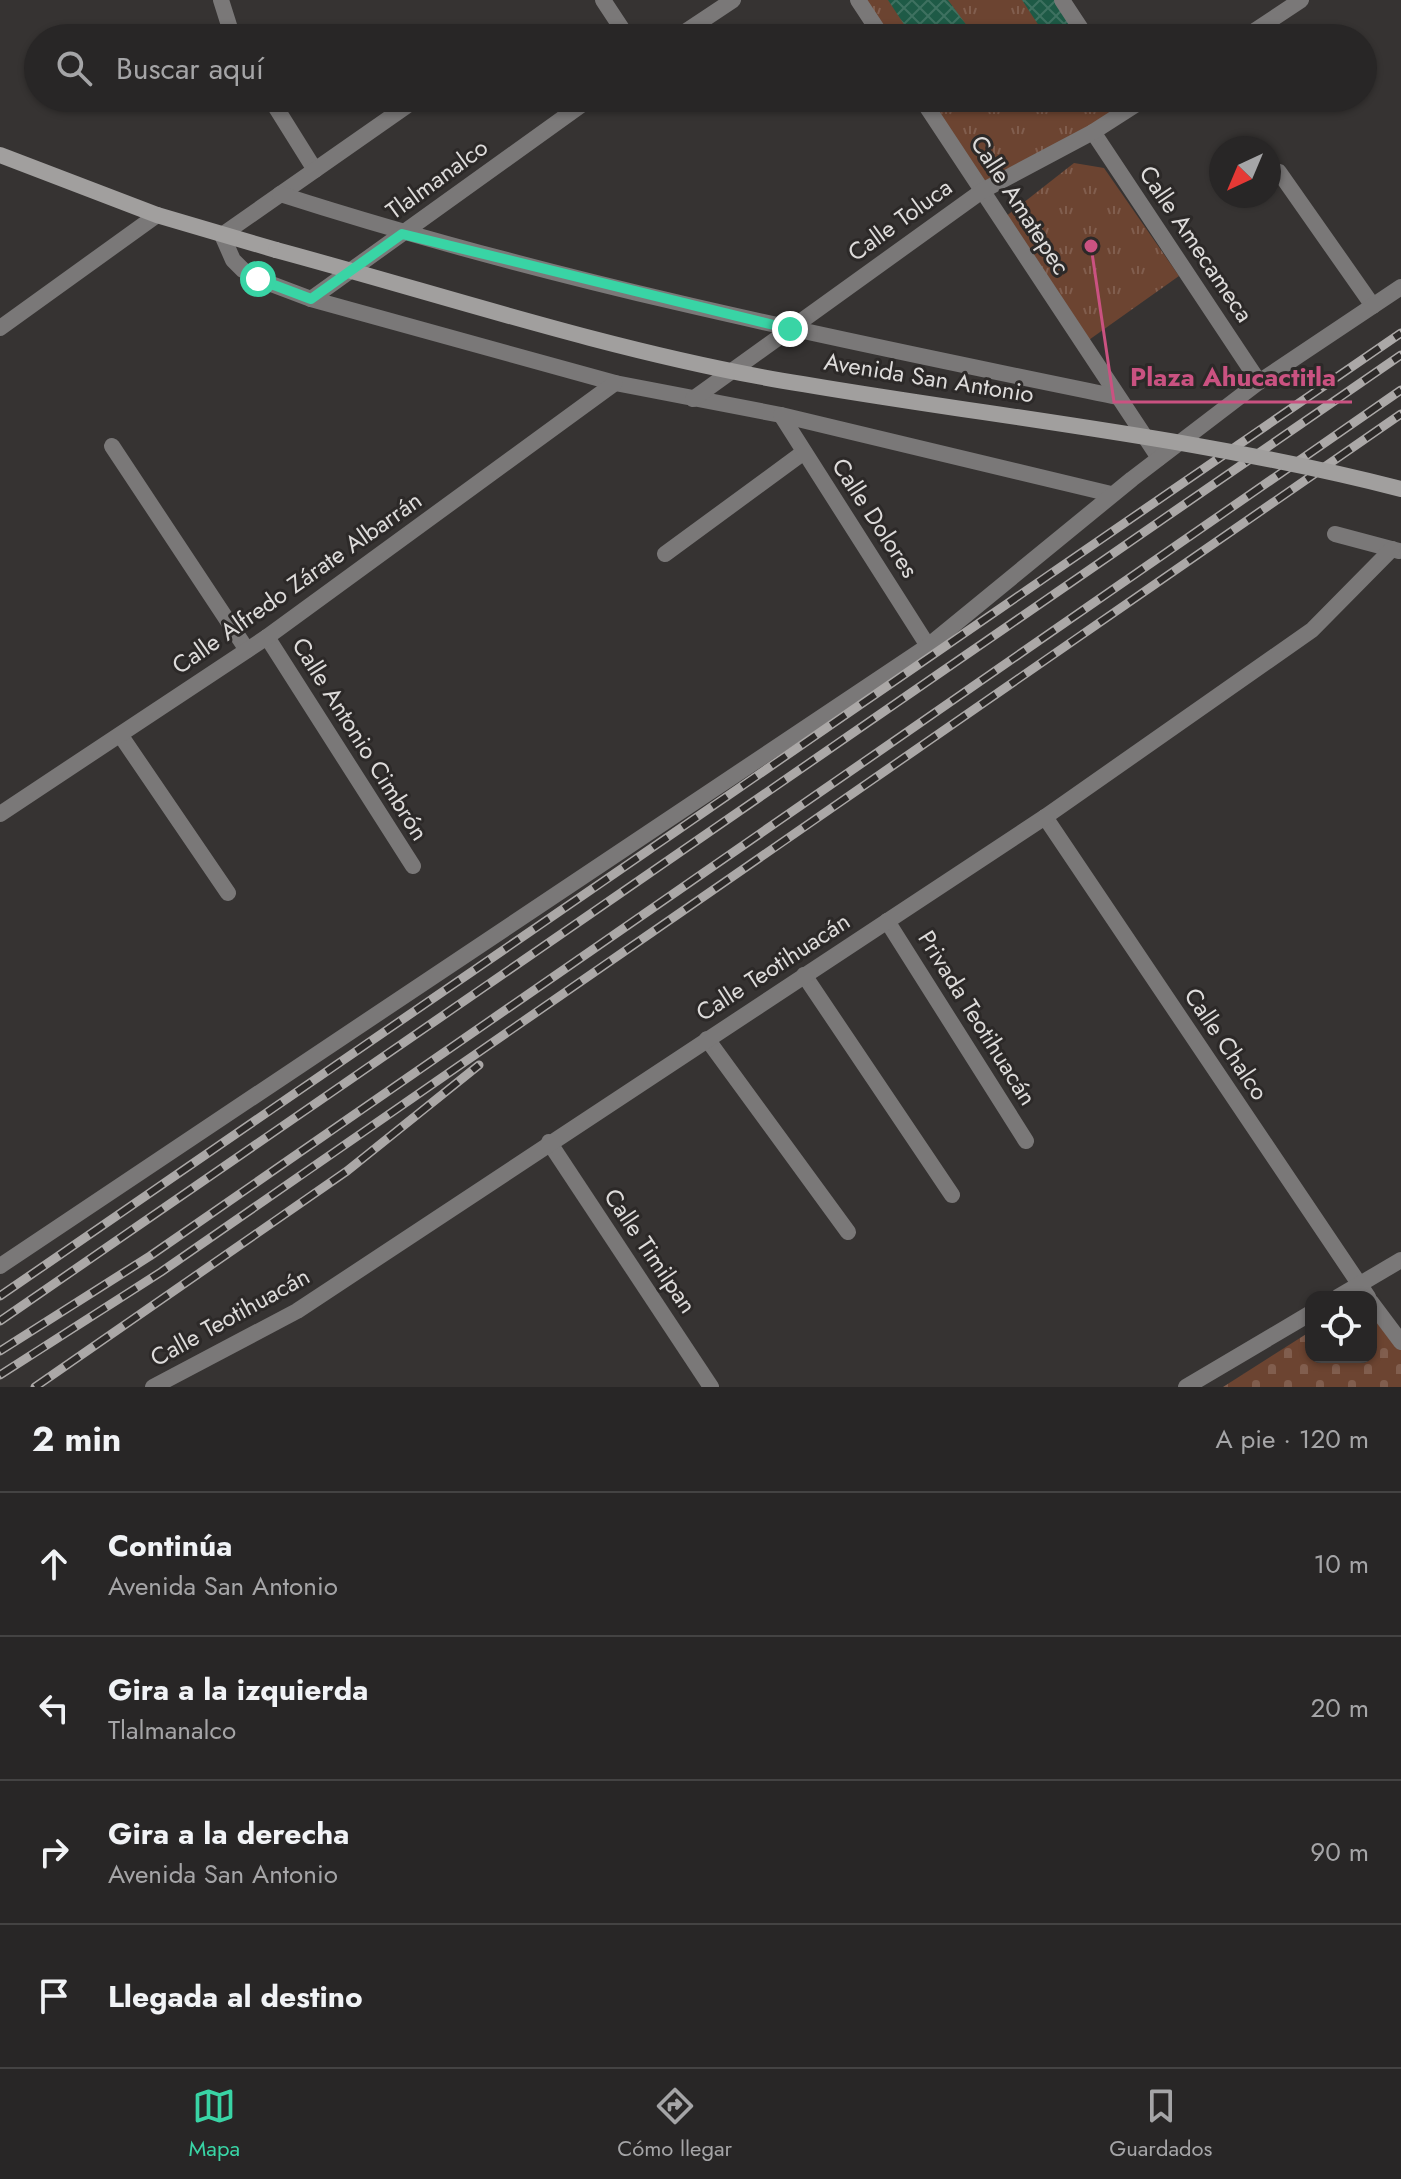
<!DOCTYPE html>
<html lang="es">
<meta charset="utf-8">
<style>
body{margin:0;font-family:Jost,sans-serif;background:#343232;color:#f1f3f6}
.controls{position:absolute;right:24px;bottom:24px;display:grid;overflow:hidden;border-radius:16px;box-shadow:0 2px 6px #0004}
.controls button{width:72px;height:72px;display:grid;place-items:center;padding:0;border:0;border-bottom:2px solid #444343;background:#282626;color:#f1f3f6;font:40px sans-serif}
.compass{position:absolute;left:1209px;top:136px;width:72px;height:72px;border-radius:50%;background:#282626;box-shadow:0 2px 6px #0004;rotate:224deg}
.stop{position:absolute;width:24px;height:24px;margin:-18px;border:6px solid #39d4a5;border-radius:50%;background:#fff}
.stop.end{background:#39d4a5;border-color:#fff;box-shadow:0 2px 8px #0008}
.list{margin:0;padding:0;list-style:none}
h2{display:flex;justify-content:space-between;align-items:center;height:104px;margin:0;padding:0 32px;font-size:34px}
h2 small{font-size:26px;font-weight:400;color:#a5a5a7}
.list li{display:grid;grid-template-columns:52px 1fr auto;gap:24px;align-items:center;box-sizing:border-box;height:144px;padding:0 32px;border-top:2px solid #444343}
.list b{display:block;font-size:30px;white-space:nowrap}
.list p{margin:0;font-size:26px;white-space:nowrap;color:#a5a5a7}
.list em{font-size:26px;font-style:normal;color:#a5a5a7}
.icon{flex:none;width:44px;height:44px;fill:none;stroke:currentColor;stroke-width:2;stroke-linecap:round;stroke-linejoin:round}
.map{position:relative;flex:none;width:1401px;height:1387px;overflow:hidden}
.search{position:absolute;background:#282626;box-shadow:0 2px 6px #0004;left:24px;right:24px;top:24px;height:88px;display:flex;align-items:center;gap:20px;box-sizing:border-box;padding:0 28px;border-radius:44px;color:#a5a5a7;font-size:30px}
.sheet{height:680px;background:#282626}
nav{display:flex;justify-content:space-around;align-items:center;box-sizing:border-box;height:112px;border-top:2px solid #444343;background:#282626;font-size:22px;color:#a5a5a7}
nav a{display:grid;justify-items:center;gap:4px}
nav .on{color:#39d4a5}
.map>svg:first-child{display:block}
.cemetery{fill:url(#cemetery-stones)}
.park{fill:url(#park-tufts)}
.building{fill:url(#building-cross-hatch)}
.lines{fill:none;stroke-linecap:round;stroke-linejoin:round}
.service{stroke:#7a7878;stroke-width:16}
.minor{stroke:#7a7878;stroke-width:16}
.secondary{stroke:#a19f9e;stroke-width:16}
.rail-casing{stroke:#aba8a7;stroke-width:9}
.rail{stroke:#2c2928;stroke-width:6;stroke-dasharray:18;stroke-linecap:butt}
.secondary-bridge{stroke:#a19f9e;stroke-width:16}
.route{stroke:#39d4a5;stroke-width:10}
.labels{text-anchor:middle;stroke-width:6;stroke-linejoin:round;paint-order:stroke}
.street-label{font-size:24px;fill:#dddbda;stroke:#2c2928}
.leader{fill:none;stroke:#ca5281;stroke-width:3}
.callout-dot{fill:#ca5281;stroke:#2c2928;stroke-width:3}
.callout-label{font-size:26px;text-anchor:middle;font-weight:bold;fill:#ca5281;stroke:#2c2928;stroke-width:6;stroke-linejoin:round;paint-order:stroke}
</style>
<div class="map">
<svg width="1401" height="1387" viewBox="0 0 1401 1387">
<defs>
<pattern id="cemetery-stones" width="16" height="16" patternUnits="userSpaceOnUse" patternTransform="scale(2)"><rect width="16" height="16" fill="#6c4431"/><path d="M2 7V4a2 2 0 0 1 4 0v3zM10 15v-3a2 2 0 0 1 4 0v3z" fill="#815e4e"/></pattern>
<pattern id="park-tufts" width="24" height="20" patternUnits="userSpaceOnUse" patternTransform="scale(2)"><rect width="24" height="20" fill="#6c4431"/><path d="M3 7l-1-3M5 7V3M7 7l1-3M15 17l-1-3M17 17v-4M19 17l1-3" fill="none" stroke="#815e4e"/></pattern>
<pattern id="building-cross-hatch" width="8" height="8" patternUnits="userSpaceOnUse" patternTransform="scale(2)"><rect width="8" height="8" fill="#1e5a46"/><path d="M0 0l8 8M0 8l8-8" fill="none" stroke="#3e7160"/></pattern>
</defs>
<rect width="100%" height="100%" fill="#363332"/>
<polygon class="cemetery" points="1371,1302 1401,1344 1401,1387 1223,1387 1311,1331 1311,1357 1371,1357"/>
<g class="park">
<polygon points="860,0 1059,0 1082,38 886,38"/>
<polygon points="926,98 1119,98 1127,110 983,182"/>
<polygon points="1074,163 1104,168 1179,276 1086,342 1005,217"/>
</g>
<g class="building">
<polygon points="888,0 948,0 976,38 913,38"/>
<polygon points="1022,0 1062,0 1087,38 1068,38 1063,30 1047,38"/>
</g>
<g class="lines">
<polyline class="service" points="665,554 804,452"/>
<g class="minor">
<polyline points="221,0 233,38"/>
<polyline points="603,0 628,38"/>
<polyline points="858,0 883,38"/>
<polyline points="1062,0 1087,38"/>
<polyline points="676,38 733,0"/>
<polyline points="1244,38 1301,0"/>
<polyline points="270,98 315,170"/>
<polyline points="418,98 222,235 233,260 243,270 258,279 311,299 615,383 781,415 1111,494"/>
<polyline points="921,98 1159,458"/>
<polyline points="1093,132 1259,382"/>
<polyline points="1279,172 1373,306"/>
<path d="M280 194C553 282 836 339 1118 397"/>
<polyline points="311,299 591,98"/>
<polyline points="0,328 157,215"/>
<polyline points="693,399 982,191 1093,132 1146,98"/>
<polyline points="781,415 928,646"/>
<polyline points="112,446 247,650"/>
<polyline points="1335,534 1399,551"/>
<polyline points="267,637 413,866"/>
<polyline points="121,736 228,893"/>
<polyline points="0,814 267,637 615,383"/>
<polyline points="1045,817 1368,1297"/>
<polyline points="887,921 1026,1141"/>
<polyline points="804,975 952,1195"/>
<polyline points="707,1039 848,1232"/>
<polyline points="549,1142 711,1387"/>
<polyline points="0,1266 928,646 1132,479 1259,382 1401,287"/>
<polyline points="1338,1297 1401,1260"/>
<polyline points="1371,1302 1401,1342"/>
<polyline points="153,1387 297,1311 1045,817 1312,630 1392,549"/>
<polyline points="1186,1387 1311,1313"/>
</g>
<polyline class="secondary" points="0,155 157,215 276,250"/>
<defs>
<g id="rail">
<polyline points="0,1296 1401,333"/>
<polyline points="0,1321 1401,355"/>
<polyline points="0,1351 150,1256 1401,390"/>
<polyline points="0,1375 161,1272 1401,414"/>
<polyline points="35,1387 347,1171 479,1065"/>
</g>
</defs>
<use href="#rail" class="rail-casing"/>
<use href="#rail" class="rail"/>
<path class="secondary-bridge" d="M276 250C436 293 599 347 762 377 975 415 1191 435 1401 489"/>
</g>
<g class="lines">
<polyline class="route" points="258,279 311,299 402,234 790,329"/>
</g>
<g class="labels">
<g class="street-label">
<text transform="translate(437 179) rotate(-36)" y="8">Tlalmanalco</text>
<text transform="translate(1020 205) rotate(57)" y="8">Calle Amatepec</text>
<text transform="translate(900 220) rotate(-36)" y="8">Calle Toluca</text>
<text transform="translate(1196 244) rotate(56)" y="8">Calle Amecameca</text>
<text transform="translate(929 378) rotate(9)" y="8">Avenida San Antonio</text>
<text transform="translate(875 518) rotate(57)" y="8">Calle Dolores</text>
<text transform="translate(297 583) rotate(-35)" y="8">Calle Alfredo Zárate Albarrán</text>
<text transform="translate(360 739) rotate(58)" y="8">Calle Antonio Cimbrón</text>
<text transform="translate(773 967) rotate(-33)" y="8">Calle Teotihuacán</text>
<text transform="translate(977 1018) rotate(58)" y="8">Privada Teotihuacán</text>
<text transform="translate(1226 1044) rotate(56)" y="8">Calle Chalco</text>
<text transform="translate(650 1251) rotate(56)" y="8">Calle Timilpan</text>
<text transform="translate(230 1317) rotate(-29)" y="8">Calle Teotihuacán</text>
</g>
</g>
<path class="leader" d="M1091 246L1114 402H1352"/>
<circle class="callout-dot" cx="1091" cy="246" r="8"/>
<g class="callout-label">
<text x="1233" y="386">Plaza Ahucactitla</text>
</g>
</svg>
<div class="controls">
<button><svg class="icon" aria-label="locate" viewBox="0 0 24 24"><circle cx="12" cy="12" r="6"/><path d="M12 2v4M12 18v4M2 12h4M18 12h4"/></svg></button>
</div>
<svg class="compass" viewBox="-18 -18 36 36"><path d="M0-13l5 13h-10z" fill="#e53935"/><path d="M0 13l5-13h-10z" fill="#a5a5a7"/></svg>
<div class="stop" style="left:258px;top:279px"></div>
<div class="stop end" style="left:790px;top:329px"></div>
<div class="search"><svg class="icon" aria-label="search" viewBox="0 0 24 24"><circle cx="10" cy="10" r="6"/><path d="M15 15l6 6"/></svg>Buscar aquí</div>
</div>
<section class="sheet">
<h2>2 min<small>A pie · 120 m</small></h2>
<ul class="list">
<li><svg class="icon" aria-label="ahead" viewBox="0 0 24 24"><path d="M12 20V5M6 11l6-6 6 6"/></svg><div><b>Continúa</b><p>Avenida San Antonio</p></div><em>10 m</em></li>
<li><svg class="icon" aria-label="left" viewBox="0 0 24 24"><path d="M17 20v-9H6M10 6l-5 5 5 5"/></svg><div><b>Gira a la izquierda</b><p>Tlalmanalco</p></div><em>20 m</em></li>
<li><svg class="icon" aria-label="right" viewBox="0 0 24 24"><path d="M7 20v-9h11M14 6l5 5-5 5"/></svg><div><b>Gira a la derecha</b><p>Avenida San Antonio</p></div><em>90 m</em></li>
<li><svg class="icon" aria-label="arrive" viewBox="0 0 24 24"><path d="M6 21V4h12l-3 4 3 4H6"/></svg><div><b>Llegada al destino</b></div></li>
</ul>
</section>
<nav>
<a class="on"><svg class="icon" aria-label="map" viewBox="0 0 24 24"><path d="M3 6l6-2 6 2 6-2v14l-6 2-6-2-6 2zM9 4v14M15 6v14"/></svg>Mapa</a>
<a><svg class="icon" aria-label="directions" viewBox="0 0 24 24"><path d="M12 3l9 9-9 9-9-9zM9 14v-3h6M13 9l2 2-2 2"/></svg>Cómo llegar</a>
<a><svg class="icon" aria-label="saved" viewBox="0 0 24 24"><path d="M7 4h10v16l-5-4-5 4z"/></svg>Guardados</a>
</nav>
